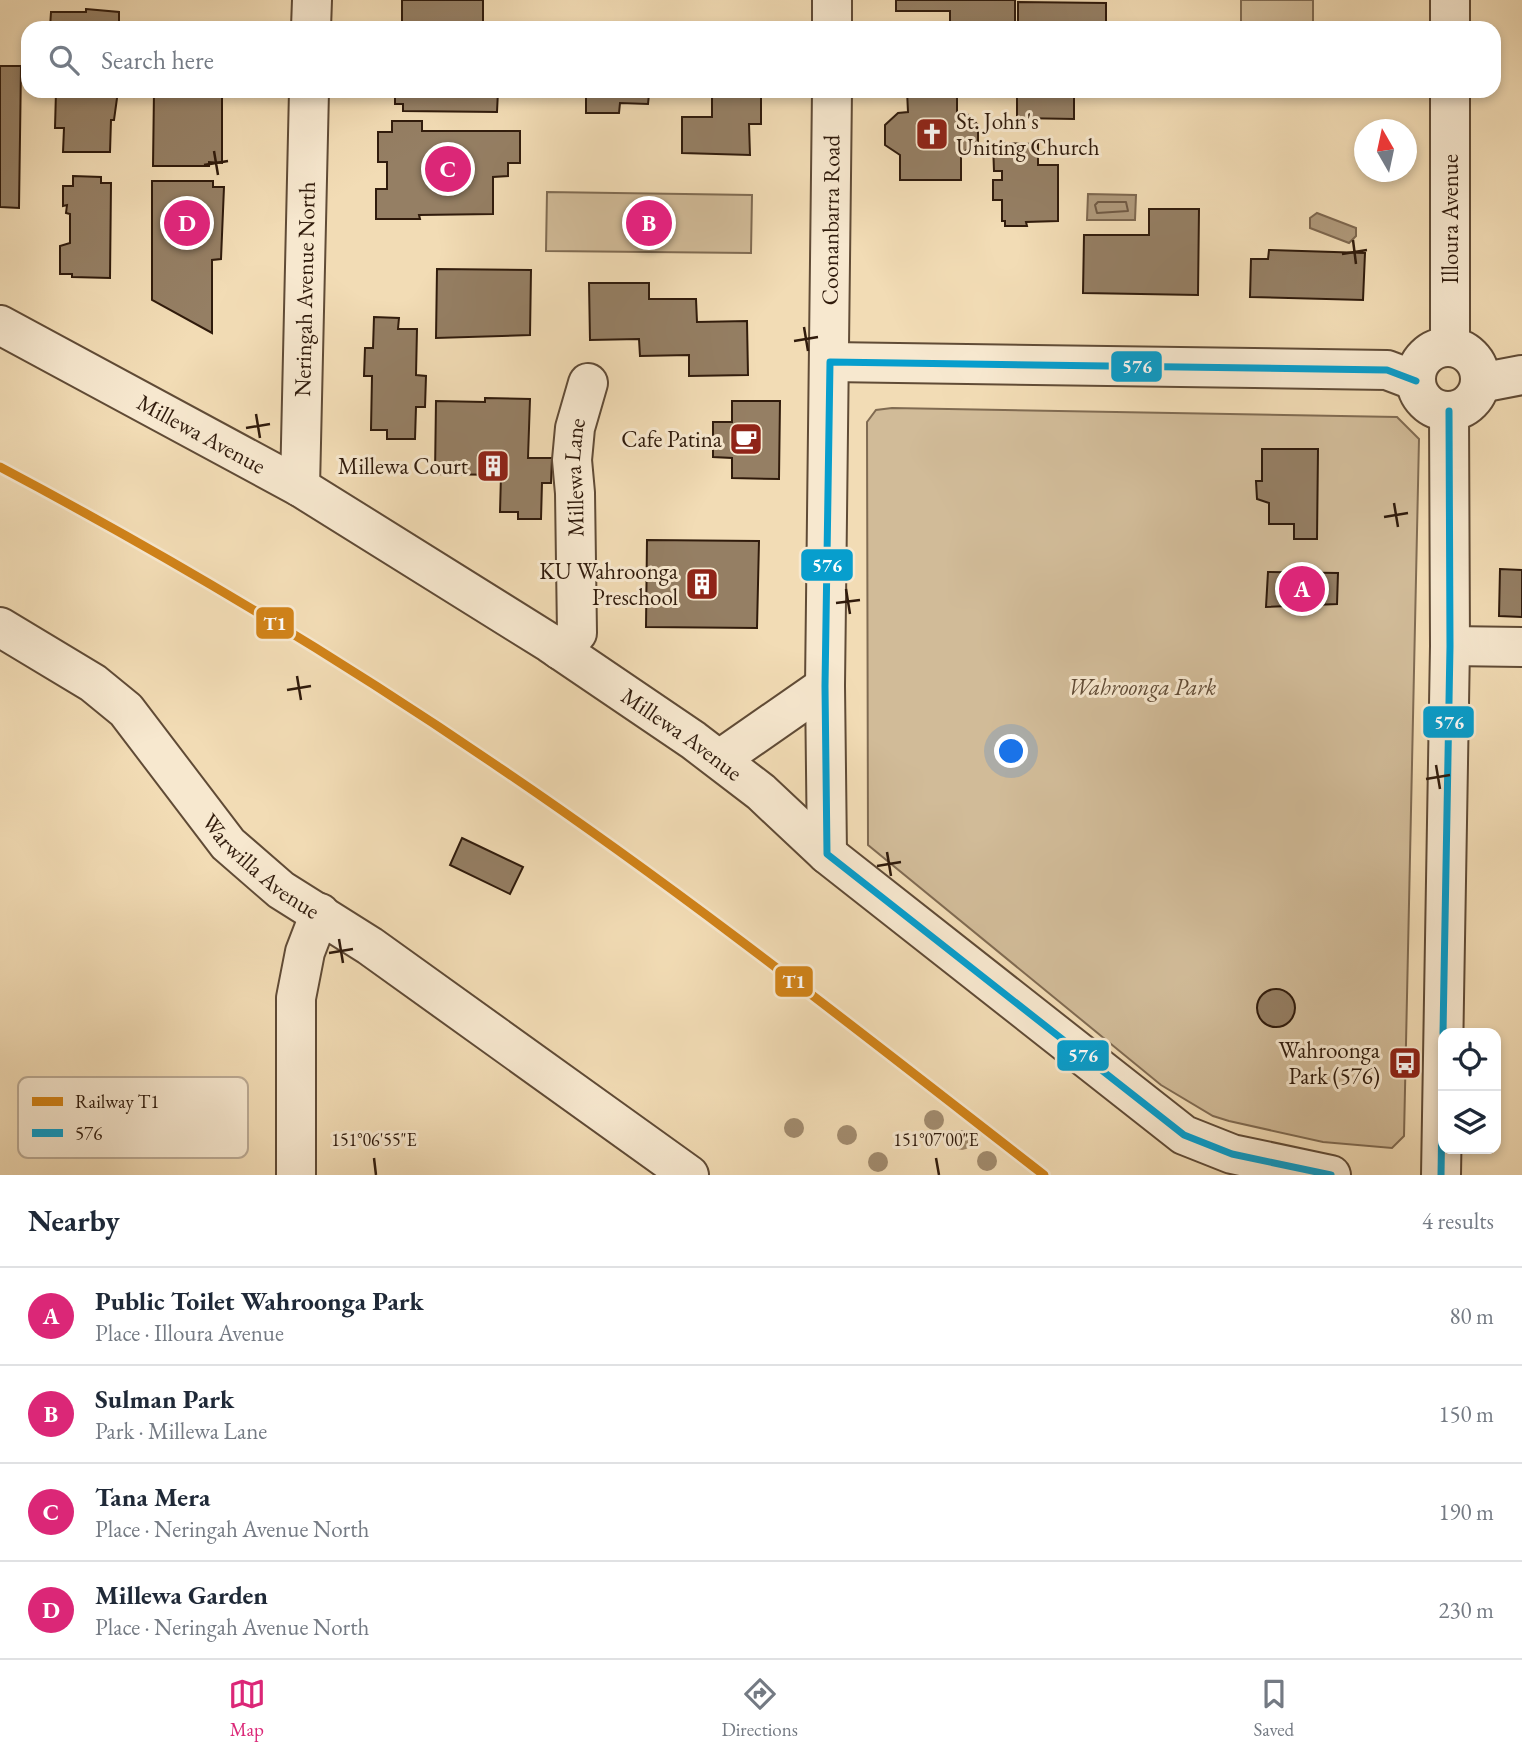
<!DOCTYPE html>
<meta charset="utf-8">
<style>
body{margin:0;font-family:"EB Garamond",serif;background:#f2f2f3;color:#1f2937}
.controls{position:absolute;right:21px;bottom:21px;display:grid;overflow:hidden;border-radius:14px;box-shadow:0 4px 10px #0003}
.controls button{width:63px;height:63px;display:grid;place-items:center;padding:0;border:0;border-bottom:2px solid #e0e1e3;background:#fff;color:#1f2937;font:35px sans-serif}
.compass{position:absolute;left:1354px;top:119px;width:63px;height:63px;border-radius:50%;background:#fff;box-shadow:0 4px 10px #0003;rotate:351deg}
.you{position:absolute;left:1012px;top:752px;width:24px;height:24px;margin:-18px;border:5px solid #fff;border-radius:50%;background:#1a73e8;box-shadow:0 0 0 10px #1a73e833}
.badge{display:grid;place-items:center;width:46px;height:46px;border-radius:50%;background:#db2777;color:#fff;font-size:23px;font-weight:700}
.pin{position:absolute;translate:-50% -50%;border:4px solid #fff;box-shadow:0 2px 7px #0006}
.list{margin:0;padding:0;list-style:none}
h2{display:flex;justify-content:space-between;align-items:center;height:91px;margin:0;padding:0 28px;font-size:30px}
h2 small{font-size:23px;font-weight:400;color:#747a83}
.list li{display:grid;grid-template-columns:46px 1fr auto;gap:21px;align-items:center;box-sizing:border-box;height:98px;padding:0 28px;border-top:2px solid #e0e1e3}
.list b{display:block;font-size:26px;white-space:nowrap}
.list p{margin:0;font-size:23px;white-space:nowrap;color:#747a83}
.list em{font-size:23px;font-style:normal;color:#747a83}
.icon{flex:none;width:38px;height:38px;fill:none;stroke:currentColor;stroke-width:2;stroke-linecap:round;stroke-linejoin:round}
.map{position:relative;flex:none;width:1522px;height:1175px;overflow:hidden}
.search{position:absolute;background:#fff;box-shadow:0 4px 10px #0003;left:21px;right:21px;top:21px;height:77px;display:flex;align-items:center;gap:18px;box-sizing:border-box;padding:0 24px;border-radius:21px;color:#747a83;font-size:26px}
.sheet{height:483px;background:#fff}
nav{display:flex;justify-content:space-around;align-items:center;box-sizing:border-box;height:98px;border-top:2px solid #e0e1e3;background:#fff;font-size:19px;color:#747a83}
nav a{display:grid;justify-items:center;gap:4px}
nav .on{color:#db2777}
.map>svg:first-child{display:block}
.green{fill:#d1bb98;stroke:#806b52;stroke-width:2}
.water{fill:#b09a7c;stroke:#7d674f;stroke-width:2}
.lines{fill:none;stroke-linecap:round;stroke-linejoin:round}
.shore{stroke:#705a44;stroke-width:2}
.building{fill:#957f64;stroke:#301b0c;stroke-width:2}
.minor-casing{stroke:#604b36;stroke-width:42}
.minor{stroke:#f7e8cf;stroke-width:38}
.bus-1-casing{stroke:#f7e8cf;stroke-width:12}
.bus-1{stroke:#079ecd;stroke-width:7}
.rail-1-casing{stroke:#f7e8cf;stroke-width:14}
.rail-1{stroke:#d18319;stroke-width:9}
.tree{fill:#a28c6f}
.ticks{fill:none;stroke:#301b0c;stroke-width:2.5}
.labels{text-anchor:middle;stroke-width:6;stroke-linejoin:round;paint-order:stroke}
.poi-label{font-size:23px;fill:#301b0c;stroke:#f7e8cf;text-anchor:end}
.street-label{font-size:23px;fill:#301b0c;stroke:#f7e8cf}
.park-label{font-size:23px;font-style:italic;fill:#604b36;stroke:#f7e8cf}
.key{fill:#f7e8cf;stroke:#bbaa94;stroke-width:2}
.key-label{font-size:19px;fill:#301b0c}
.ticks-label{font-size:18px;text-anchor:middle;fill:#301b0c;stroke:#f7e8cf;stroke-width:6;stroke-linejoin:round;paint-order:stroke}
.line-badge{stroke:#f7e8cf;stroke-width:2.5}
.badge-label{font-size:19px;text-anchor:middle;font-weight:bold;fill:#fff}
</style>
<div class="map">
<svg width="1522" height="1175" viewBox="0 0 1522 1175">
<rect width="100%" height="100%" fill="#f2dcb5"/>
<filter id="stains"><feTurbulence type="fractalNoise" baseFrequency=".00286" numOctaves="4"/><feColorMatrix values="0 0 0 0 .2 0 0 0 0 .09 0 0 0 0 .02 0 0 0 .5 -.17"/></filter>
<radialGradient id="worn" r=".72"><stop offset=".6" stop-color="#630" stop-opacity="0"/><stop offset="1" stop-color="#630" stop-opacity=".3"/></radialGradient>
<g class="green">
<rect x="1241" y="0" width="72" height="28"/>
<polygon points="547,192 752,195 751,253 546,251"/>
<polygon points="892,408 1397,417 1419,439 1404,1136 1392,1148 1323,1142 1229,1121 1213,1116 1161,1085 868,845 867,422 876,410"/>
</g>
<g class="water">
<polygon points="1088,194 1136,195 1135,220 1087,220"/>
<polygon points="1317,213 1356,228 1356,236 1349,243 1310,228 1310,218"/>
</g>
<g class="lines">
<polygon class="shore" points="1098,202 1126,202 1128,211 1097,213 1095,205"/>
</g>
<g class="building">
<rect x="402" y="0" width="81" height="28"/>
<polygon points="896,0 1015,0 1015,28 950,28 950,11 896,11"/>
<polygon points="1018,2 1106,3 1106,28 1018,28"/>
<polygon points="86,9 119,12 119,28 50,28 51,12 86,12"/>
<polygon points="0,66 21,66 19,208 0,207"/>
<polygon points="56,91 118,91 114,120 111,120 110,152 63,152 64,128 55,128"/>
<polygon points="154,91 209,91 208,94 222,94 222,163 209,162 209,166 153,166"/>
<polygon points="395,91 498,91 497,112 403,111 403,104 395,104"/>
<polygon points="586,91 678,91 678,94 649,94 648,104 620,103 619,113 586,113"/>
<polygon points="712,91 761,91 761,124 749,124 750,155 682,153 682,117 712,117"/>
<polygon points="907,91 957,91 957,112 965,112 978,125 978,142 961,154 961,180 900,180 900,155 885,145 885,125 898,113 908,112"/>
<polygon points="1017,91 1074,91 1074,119 1017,118"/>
<polygon points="392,121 422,121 422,131 520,131 520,163 508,163 508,176 493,177 493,214 419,215 420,219 376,219 376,189 387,189 387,162 378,162 378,132 392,132"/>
<polygon points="993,143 1038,144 1038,165 1058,165 1058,221 1026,222 1027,226 1005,226 1005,221 1002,221 1002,200 993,200 993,180 1002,180 1002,171 994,171"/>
<polygon points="73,176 101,177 101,183 111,183 110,278 72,277 72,274 60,274 60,246 70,243 70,214 66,213 67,205 63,206 63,186 73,186"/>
<polygon points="152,181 213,181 213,187 224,187 221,259 212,260 212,333 152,300"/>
<polygon points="1149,209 1199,209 1198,295 1083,293 1084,235 1149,235"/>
<polygon points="1269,250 1365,253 1363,300 1250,297 1251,259 1268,259"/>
<polygon points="437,269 531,270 530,335 436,338"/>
<polygon points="589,283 649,283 649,299 696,299 697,322 747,321 748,375 689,376 689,355 640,356 639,339 590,340"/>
<polygon points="374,317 399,318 398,329 417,329 416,375 426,376 425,407 416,407 415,439 387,439 387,430 371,430 372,376 364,376 365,348 373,348"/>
<polygon points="485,398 530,399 528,458 552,458 551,483 542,483 541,519 518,519 518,512 500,512 501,475 435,474 436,401 485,402"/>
<polygon points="732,401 780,401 779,479 732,478 732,458 713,457 713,422 732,422"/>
<polygon points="1262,449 1318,449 1317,539 1294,539 1294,524 1269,524 1269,503 1257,499 1256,481 1262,481"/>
<polygon points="647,540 759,541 757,628 646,627"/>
<polygon points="1500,569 1522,570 1522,617 1499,616"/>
<polygon points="1268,572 1338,573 1337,604 1266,607"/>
<polygon points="462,838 523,867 510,894 450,865"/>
<circle cx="1276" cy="1008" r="19"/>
</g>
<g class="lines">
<defs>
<g id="minor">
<polyline points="311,28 312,0"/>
<polyline points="832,28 832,0"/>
<polyline points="1450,28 1450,0"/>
<path id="s1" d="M0 325 300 487 550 643 693 740 761 792 827 854 1184 1135 1232 1154 1331 1175"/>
<polyline points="1450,347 1450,91"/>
<circle cx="1448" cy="379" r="32"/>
<polyline points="830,362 1387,370 1416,381"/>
<polyline points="1480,383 1522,375"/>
<path id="s2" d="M300 487 309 91"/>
<path id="s3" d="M0 627 93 683 126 710 228 844 281 890 370 946 689 1175"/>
<polyline points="1450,646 1522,647"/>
<path id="s4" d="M560 650 577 633 575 493 572 460 575 428 588 383"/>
<polyline points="720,759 825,686"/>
<path id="s5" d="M827 854 825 686 832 91"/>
<polyline points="296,1175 296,998 305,952 320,913"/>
<polyline points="1441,1175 1450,646 1449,411"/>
</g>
</defs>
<use href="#minor" class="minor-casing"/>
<use href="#minor" class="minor"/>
<defs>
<g id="bus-1">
<polyline points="1443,1033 1450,646 1449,411"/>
<polyline points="1331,1175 1232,1154 1184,1135 827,854 825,686 830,362 1387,370 1416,381"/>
<polyline points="1441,1175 1443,1043"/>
</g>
</defs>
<use href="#bus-1" class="bus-1-casing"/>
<use href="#bus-1" class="bus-1"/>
<defs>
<path id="rail-1" d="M0 467C172 558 339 658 500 768 688 895 865 1036 1044 1175"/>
</defs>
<use href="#rail-1" class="rail-1-casing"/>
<use href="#rail-1" class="rail-1"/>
</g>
<g class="tree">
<circle cx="934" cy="1120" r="10"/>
<circle cx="794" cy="1128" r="10"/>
<circle cx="847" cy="1135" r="10"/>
<circle cx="962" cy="1140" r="10"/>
<circle cx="987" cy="1161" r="10"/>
<circle cx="878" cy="1162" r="10"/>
</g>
<path class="ticks" d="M214 151 218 175M204 165 228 161M1353 240 1356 264M1342 254 1367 250M804 327 808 351M794 341 818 337M256 414 260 438M246 428 270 424M1394 503 1398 527M1384 517 1408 513M846 589 850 614M836 603 860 600M297 676 301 700M287 690 311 686M1436 765 1440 789M1426 779 1450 775M887 852 891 876M877 866 901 862M339 939 343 963M329 953 353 949M374 1158 376 1175M936 1158 939 1175"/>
<defs>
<symbol id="church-square" viewBox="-11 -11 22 22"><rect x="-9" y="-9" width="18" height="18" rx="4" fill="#8f2418" stroke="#f7e8cf"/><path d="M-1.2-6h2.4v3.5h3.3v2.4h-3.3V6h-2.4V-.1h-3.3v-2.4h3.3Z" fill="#fff"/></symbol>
<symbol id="cafe-square" viewBox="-11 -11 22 22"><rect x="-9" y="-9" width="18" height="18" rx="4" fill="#8f2418" stroke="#f7e8cf"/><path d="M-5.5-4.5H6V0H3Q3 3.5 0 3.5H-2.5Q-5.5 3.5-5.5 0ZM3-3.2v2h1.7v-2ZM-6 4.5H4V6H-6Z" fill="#fff"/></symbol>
<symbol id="building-square" viewBox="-11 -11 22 22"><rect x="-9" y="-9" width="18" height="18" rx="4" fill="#8f2418" stroke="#f7e8cf"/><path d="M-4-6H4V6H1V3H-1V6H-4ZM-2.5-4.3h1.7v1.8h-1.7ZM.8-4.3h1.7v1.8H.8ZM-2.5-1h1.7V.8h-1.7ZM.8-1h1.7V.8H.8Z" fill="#fff"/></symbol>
<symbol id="bus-square" viewBox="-11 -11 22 22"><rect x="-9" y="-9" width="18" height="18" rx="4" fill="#8f2418" stroke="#f7e8cf"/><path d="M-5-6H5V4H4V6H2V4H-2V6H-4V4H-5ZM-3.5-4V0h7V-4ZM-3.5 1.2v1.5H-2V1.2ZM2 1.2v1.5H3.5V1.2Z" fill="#fff"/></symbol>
</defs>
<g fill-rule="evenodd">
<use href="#church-square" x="913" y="115" width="38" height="38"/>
<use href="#cafe-square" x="727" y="420" width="38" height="38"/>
<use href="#building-square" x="474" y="447" width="38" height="38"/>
<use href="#building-square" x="683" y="565" width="38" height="38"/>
<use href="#bus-square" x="1386" y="1044" width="38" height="38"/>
</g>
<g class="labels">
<g class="poi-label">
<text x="956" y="129" text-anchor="start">St. John's<tspan x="956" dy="26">Uniting Church</tspan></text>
<text x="722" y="447">Cafe Patina</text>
<text x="468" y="474">Millewa Court</text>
<text x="678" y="579">KU Wahroonga<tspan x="678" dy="26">Preschool</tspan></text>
<text x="1380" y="1058">Wahroonga<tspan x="1380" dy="26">Park (576)</tspan></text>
</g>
<g class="street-label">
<text transform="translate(1450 219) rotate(-90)" y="8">Illoura Avenue</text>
<text dy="8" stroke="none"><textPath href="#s5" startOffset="634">Coonanbarra Road</textPath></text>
<text dy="8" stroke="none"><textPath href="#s2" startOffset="198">Neringah Avenue North</textPath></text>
<text dy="8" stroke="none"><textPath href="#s1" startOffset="229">Millewa Avenue</textPath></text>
<text dy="8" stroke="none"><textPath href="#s4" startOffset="180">Millewa Lane</textPath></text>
<text dy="8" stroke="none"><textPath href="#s1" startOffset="796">Millewa Avenue</textPath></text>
<text dy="8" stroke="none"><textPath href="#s3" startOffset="359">Warwilla Avenue</textPath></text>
</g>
<g class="park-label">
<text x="1142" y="695">Wahroonga Park</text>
</g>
</g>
<rect x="18" y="1077" width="230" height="81" rx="10" class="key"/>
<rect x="32" y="1097" width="31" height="9" fill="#d18319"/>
<rect x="32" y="1129" width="31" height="8" fill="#079ecd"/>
<g class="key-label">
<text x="75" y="1108">Railway T1</text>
<text x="75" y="1140">576</text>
</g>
<g class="ticks-label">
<text x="374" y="1146">151°06'55"E</text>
<text x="936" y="1146">151°07'00"E</text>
</g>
<g class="line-badge">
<rect x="1110" y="350" width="53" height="33" rx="7" fill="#079ecd"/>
<rect x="800" y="548" width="54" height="34" rx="7" fill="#079ecd"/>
<rect x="255" y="606" width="40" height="34" rx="7" fill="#d18319"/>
<rect x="1422" y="705" width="53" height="34" rx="7" fill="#079ecd"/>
<rect x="774" y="965" width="40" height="33" rx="7" fill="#d18319"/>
<rect x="1056" y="1039" width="54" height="33" rx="7" fill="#079ecd"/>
</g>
<g class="badge-label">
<text x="1137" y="373">576</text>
<text x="827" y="572">576</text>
<text x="275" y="630">T1</text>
<text x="1449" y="729">576</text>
<text x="794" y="988">T1</text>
<text x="1083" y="1062">576</text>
</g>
<rect width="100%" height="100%" filter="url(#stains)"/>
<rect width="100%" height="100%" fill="url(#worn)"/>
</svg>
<div class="controls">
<button><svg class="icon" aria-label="locate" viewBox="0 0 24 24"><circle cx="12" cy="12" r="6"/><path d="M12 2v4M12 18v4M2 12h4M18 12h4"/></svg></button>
<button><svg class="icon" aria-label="layers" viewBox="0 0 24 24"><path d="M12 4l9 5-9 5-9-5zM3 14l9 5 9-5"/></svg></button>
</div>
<svg class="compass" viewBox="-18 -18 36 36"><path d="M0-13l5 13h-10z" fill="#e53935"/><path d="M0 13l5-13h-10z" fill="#747a83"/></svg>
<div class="you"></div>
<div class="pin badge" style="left:1302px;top:589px">A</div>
<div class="pin badge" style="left:649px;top:223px">B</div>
<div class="pin badge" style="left:448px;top:169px">C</div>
<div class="pin badge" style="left:187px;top:223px">D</div>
<div class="search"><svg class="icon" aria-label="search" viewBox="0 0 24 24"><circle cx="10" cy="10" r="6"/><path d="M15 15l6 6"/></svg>Search here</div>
</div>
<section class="sheet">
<h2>Nearby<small>4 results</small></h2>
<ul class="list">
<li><span class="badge">A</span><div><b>Public Toilet Wahroonga Park</b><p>Place · Illoura Avenue</p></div><em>80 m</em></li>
<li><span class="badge">B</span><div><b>Sulman Park</b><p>Park · Millewa Lane</p></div><em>150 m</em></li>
<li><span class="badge">C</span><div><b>Tana Mera</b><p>Place · Neringah Avenue North</p></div><em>190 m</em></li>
<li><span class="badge">D</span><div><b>Millewa Garden</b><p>Place · Neringah Avenue North</p></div><em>230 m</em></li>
</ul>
</section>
<nav>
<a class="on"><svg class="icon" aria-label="map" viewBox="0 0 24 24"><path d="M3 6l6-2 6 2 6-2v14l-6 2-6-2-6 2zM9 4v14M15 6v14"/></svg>Map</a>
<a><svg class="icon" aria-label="directions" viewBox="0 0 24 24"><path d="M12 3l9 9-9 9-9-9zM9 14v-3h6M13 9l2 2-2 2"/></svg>Directions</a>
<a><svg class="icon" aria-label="saved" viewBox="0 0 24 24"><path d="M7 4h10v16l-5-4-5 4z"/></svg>Saved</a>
</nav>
